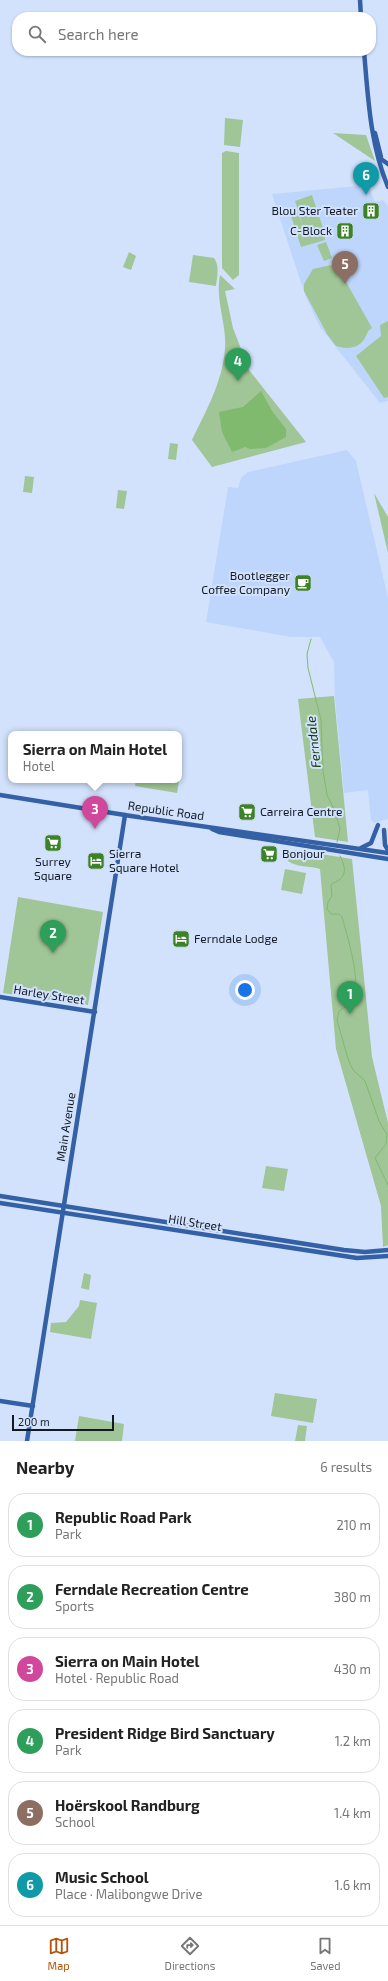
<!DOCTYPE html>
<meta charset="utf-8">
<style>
body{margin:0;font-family:"Exo 2",sans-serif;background:#f6f6f6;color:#222}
.scale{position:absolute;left:12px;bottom:10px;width:102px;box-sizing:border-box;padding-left:4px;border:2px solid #131a25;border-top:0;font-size:11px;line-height:14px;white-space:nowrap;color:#131a25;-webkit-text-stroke:3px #d2e2fc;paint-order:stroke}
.you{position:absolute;left:245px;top:990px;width:14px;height:14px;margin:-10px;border:3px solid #fff;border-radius:50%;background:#1a73e8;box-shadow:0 0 0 6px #1a73e833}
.badge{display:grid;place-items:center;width:26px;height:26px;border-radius:50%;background:#b45309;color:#fff;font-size:13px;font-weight:700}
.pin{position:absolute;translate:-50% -33px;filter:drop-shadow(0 1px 2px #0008)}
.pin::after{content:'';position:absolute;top:21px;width:14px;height:12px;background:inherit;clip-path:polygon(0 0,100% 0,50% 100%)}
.popup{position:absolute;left:8px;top:731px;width:174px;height:52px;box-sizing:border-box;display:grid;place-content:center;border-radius:8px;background:#fff;filter:drop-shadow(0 1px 3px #0005);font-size:13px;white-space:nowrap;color:#767676}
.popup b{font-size:15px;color:#222}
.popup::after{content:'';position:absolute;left:50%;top:100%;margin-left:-8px;border:8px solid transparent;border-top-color:#fff}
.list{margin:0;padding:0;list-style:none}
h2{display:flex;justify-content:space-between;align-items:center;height:52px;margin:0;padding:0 16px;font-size:17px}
h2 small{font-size:13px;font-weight:400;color:#767676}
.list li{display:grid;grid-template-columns:26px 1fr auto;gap:12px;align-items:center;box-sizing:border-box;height:64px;margin:0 8px 8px;padding:0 8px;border:1px solid #e0e0e0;border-radius:16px}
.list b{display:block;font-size:15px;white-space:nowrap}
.list p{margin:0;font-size:13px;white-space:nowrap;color:#767676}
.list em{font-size:13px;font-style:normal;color:#767676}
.icon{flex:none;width:22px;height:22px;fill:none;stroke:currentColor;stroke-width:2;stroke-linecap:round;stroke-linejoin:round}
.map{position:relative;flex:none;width:388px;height:1441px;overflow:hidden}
.search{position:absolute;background:#fff;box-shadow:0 1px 3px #0004;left:12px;right:12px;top:12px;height:44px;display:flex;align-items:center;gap:10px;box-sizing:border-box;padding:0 14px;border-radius:16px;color:#767676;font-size:15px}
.sheet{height:484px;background:#fff}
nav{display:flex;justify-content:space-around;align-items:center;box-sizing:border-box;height:56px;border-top:1px solid #e0e0e0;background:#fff;font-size:11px;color:#767676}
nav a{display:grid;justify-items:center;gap:2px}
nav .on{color:#b45309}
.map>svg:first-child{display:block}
.built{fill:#bed6fc}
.green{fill:#a0c596}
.water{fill:#7fba6f}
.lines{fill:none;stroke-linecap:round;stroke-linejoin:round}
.stream{stroke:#7fba6f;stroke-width:1}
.secondary{stroke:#3460a6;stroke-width:4.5}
.labels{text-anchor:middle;stroke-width:4;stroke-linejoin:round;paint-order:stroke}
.poi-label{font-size:12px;fill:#131a25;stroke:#d2e2fc;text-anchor:start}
.street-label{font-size:12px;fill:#131a25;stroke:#d2e2fc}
.water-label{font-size:13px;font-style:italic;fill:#103803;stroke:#d2e2fc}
</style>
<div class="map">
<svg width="388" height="1441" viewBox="0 0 388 1441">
<rect width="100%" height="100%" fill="#d2e2fc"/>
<g class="built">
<polygon points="368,185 375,202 383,200 388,206 388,401 380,403 320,327 305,295 272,194"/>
<polygon points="347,450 356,461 388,598 388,819 374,823 371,820 368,790 344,793 335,700 334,662 320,637 291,637 206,622 228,487 238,488 241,478 248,472"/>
</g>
<g class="green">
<polygon points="225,118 243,120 240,147 224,145"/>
<polygon points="333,133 366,135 375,161"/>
<polygon points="226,151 239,153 239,275 233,280 222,268 222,153"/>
<polygon points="312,195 324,231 325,240 301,247 291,216 298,213 304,229 295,201"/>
<polygon points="326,242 332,258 324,261 317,245"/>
<polygon points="129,252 136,256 131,270 123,267"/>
<path d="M193 255 214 258C220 266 217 277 216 286L189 282Z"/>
<path d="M336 264 372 328 368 331C363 346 353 351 336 346L327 334 304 291V284L313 269Z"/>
<path d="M220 275 235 289 225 291 233 328 249 370 306 442 212 467 192 440C206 411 223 381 225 348 227 324 215 301 220 275Z"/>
<polygon points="388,321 388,397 384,398 356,356 381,336 380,325"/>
<polygon points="170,443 178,444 176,460 168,459"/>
<polygon points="25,476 34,477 32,493 23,492"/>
<polygon points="118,490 127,491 124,509 116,508"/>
<polygon points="374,493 388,517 388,553"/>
<polygon points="334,696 348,842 315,837 298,699"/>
<polygon points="179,770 181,770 177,793 135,786 136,780 179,780"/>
<path d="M296 850 352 859 372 1057 388 1123V1245L383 1247 381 1206 336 1049 320 869C311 866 295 867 288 861L290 853Z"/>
<polygon points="285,869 306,873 302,894 281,890"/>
<polygon points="18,897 103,912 88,1005 3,993"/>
<polygon points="266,1166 288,1169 284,1191 262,1188"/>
<polygon points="84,1273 91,1275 89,1290 81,1288"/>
<polygon points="80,1300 97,1303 91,1339 50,1332 51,1323 66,1322 79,1306"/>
<polygon points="275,1393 317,1399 313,1423 271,1416"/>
<polygon points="79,1416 124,1424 122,1441 75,1441"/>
<polygon points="298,1425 307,1426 305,1441 295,1441"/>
</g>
<polygon class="water" points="261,391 272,411 286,429 286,437 266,448 250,449 245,447 232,452 222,432 219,412 243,407"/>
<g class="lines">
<g class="stream">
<polyline points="311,639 307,654 308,668 321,720 323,771 327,795 334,809 340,829 337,842"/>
<path d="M340 856C345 866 348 875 336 882 333 883 333 882 331 886 331 889 332 893 332 896L328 902 327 909 331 914H339L342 917C347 935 362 983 353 1000 350 1005 343 1008 339 1011L337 1020 348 1059 353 1070 365 1081 379 1121 387 1135 386 1144 375 1158 388 1185"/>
</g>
<g class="secondary">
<polyline points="360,0 361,17"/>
<path d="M364 51C368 97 370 144 388 187"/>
<polyline points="375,133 381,157"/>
<polyline points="381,159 388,164"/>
<polyline points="0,795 131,816 388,853"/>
<polyline points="212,829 219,832 388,859"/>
<polyline points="384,830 385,845 388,850"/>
<polyline points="361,848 371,843 378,825"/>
<polyline points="0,997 95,1012"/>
<polyline points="0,1196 344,1250 365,1252 388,1250"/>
<polyline points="0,1203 357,1258 388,1256"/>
<polyline points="0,1401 33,1406"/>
<polyline points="27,1441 125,815"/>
</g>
</g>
<defs>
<symbol id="building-square" viewBox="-11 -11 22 22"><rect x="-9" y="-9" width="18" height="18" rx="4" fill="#3c8226" stroke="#d2e2fc"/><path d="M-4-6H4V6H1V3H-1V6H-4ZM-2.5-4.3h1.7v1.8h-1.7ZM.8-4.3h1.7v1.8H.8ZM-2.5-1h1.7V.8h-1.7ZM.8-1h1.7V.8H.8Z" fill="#fff"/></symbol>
<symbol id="cafe-square" viewBox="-11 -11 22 22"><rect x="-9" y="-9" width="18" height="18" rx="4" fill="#3c8226" stroke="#d2e2fc"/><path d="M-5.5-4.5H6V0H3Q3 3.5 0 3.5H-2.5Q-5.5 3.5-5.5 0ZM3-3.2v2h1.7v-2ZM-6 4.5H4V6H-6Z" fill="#fff"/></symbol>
<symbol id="supermarket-square" viewBox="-11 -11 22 22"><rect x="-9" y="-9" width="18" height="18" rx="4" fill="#3c8226" stroke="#d2e2fc"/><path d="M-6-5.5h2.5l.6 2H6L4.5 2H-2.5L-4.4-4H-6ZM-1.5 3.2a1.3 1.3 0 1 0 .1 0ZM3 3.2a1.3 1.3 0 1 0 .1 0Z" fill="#fff"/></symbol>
<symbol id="hotel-square" viewBox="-11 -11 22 22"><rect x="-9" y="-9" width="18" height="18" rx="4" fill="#3c8226" stroke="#d2e2fc"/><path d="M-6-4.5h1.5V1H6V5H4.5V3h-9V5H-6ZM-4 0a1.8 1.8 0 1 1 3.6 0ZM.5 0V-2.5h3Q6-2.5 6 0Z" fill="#fff"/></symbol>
</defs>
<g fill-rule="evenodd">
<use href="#building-square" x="361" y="201" width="20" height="20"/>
<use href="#building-square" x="335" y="221" width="20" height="20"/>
<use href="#cafe-square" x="293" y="573" width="20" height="20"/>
<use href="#supermarket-square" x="237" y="802" width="20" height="20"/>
<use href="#supermarket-square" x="43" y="833" width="20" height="20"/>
<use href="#supermarket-square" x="259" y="844" width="20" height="20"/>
<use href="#hotel-square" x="86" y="851" width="20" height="20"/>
<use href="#hotel-square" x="171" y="929" width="20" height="20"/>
</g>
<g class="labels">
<g class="poi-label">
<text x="358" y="215" text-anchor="end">Blou Ster Teater</text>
<text x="332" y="235" text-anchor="end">C-Block</text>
<text x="290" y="580" text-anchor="end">Bootlegger<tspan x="290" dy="14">Coffee Company</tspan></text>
<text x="260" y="816">Carreira Centre</text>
<text x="109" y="858">Sierra<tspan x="109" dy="14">Square Hotel</tspan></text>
<text x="282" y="858">Bonjour</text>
<text x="53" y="866" text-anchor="middle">Surrey<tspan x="53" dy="14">Square</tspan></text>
<text x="194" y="943">Ferndale Lodge</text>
</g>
<g class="street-label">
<text transform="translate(166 811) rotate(8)" y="4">Republic Road</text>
<text transform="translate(49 995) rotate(9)" y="4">Harley Street</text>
<text transform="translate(66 1127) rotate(-81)" y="4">Main Avenue</text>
<text transform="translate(195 1223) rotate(9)" y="4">Hill Street</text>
</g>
<g class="water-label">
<text transform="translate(313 742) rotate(-96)" y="5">Ferndale</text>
</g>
</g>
</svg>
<div class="scale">200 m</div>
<div class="you"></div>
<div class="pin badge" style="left:350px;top:1014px;background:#2e9e5b">1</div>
<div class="pin badge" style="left:53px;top:953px;background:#2e9e5b">2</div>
<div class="pin badge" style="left:95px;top:829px;background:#d1479c">3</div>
<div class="popup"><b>Sierra on Main Hotel</b>Hotel</div>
<div class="pin badge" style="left:238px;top:381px;background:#2e9e5b">4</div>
<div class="pin badge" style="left:345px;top:284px;background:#8d6e63">5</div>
<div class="pin badge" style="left:366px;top:195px;background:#0f9aa8">6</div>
<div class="search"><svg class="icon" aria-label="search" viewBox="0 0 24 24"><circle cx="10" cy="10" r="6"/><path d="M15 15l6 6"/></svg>Search here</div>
</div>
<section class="sheet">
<h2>Nearby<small>6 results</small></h2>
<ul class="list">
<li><span class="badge" style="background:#2e9e5b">1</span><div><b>Republic Road Park</b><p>Park</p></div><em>210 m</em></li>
<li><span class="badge" style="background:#2e9e5b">2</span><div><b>Ferndale Recreation Centre</b><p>Sports</p></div><em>380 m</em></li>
<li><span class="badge" style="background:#d1479c">3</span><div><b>Sierra on Main Hotel</b><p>Hotel · Republic Road</p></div><em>430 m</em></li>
<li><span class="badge" style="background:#2e9e5b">4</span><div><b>President Ridge Bird Sanctuary</b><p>Park</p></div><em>1.2 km</em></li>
<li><span class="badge" style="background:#8d6e63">5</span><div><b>Hoërskool Randburg</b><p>School</p></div><em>1.4 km</em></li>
<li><span class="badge" style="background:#0f9aa8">6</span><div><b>Music School</b><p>Place · Malibongwe Drive</p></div><em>1.6 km</em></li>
</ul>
</section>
<nav>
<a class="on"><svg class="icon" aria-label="map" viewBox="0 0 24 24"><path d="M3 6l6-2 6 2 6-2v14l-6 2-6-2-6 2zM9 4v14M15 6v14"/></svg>Map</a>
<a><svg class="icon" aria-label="directions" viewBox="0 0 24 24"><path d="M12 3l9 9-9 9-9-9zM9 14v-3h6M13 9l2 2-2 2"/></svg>Directions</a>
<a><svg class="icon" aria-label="saved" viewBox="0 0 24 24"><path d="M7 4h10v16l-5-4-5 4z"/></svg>Saved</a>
</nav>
